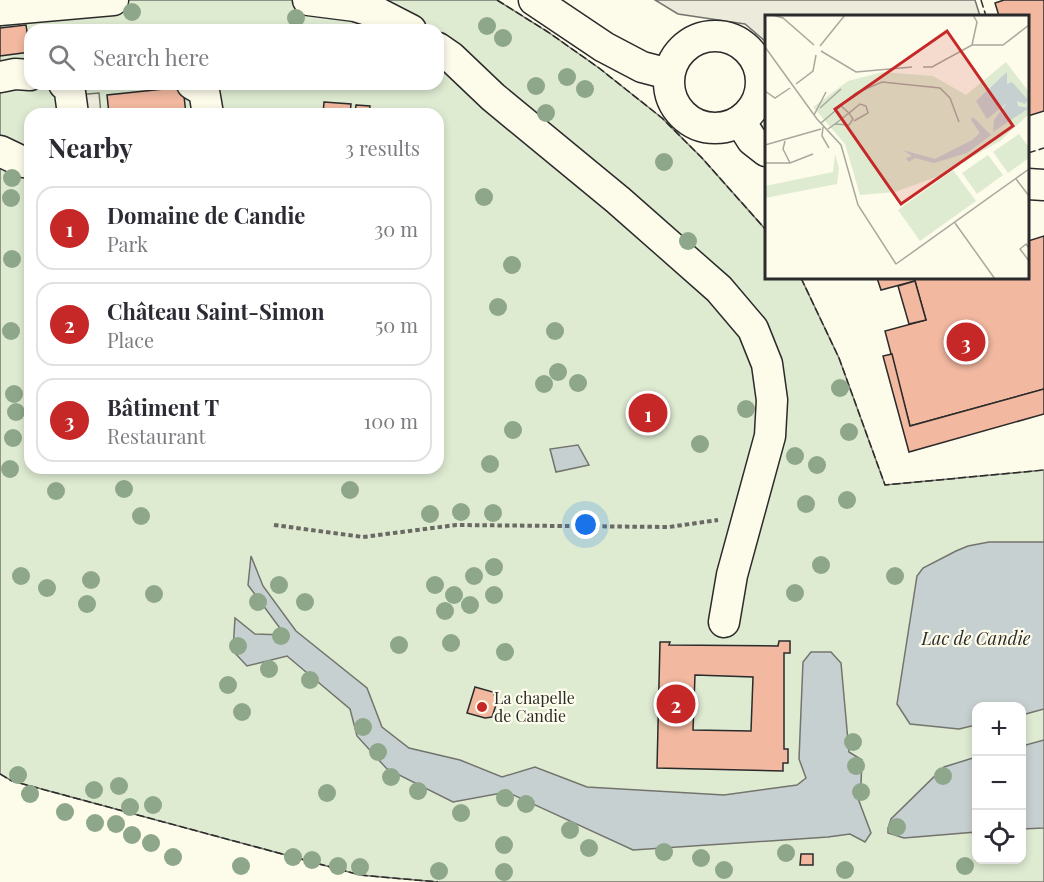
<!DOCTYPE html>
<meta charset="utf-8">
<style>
body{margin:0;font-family:"Playfair Display",serif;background:#f2f2f3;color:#2b2b33}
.controls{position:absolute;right:18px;bottom:18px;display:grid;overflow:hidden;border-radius:12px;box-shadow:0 3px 9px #0003}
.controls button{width:54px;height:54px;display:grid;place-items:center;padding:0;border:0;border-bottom:2px solid #e1e1e2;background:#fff;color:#2b2b33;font:30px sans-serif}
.you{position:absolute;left:586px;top:525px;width:21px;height:21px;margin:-15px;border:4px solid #fff;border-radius:50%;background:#1a73e8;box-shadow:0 0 0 9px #1a73e833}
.badge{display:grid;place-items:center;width:39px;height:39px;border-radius:50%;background:#c62828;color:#fff;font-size:20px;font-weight:700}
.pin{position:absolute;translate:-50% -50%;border:3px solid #fff;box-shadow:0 2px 6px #0006}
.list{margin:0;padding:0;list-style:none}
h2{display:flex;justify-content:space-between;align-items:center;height:78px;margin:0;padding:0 24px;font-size:26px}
h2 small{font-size:20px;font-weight:400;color:#7c7c81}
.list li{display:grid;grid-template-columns:39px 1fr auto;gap:18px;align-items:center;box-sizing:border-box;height:84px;margin:0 12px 12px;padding:0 12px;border:2px solid #e1e1e2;border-radius:18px}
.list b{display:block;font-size:22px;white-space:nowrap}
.list p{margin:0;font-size:20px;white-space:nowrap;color:#7c7c81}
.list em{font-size:20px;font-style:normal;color:#7c7c81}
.icon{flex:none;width:33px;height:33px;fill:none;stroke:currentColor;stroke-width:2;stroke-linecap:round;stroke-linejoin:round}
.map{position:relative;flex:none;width:1044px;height:882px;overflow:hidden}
.search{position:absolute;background:#fff;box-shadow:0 3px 9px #0003;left:24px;top:24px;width:420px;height:66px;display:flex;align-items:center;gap:15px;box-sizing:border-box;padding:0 21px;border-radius:18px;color:#7c7c81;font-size:22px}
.panel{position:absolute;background:#fff;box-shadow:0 3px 9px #0003;left:24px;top:108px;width:420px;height:366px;border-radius:18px}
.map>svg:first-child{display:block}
.green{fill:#deebd1;stroke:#74746e;stroke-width:1.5;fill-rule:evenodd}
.parking{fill:#eceadb;stroke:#74746e;stroke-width:1.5}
.water{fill:#c7d0d0;stroke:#74746e;stroke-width:1.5}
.building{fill:#f2b8a0;stroke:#2b2b2b;stroke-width:1.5;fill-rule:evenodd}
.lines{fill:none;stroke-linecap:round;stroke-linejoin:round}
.minor-casing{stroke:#2b2b2b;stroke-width:33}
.path{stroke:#6a6964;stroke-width:4;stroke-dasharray:4.5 3;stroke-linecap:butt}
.minor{stroke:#fdfbea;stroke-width:30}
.fence{stroke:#2b2b2b;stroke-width:1.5;stroke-dasharray:8 3;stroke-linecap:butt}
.tree{fill:#8ea78a}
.poi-dot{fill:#c62828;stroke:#fdfbea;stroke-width:2}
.labels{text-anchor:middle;stroke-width:4.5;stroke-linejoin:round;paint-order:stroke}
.poi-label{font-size:16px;fill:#2b2b2b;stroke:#fdfbea;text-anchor:start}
.water-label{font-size:18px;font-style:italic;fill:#2b2b2b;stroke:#fdfbea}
.inset-road{fill:none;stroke:#a9a89e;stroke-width:1.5}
.view{fill:#c62828;fill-opacity:0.15;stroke:#c62828;stroke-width:3}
.inset-edge{fill:none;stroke:#2b2b2b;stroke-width:3}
</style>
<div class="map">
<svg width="1044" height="882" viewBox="0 0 1044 882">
<rect width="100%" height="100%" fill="#fdfbea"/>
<path class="green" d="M0 0H497L548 32 599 68 662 118 702 158 766 230V278H801L839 358 885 485 1044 470V882H438L360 875 12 781 0 774ZM30 30H438V84H30ZM30 114H438V468H30ZM976 706H1022V860H976Z"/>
<g class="parking">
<polygon points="655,0 975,0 980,16 766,16 766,42 745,24 678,14"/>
<polygon points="99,93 101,114 78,114 77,95"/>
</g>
<g class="water">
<polygon points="578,445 589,465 556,472 550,449"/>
<polygon points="989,542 1044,542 1044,709 1022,715 1022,706 976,706 976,725 959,729 910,724 897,704 917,576 923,568 956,551 968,546"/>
<polygon points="251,556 263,586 296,631 367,688 382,727 409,748 460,760 502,777 535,767 587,787 724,795 797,785 806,778 799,759 803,662 811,652 831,652 841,663 849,752 862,760 861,783 856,793 871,833 865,842 850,834 828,837 633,850 507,792 453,802 387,769 357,736 350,709 287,656 247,666 233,651 235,618 255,634 285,635 248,585"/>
<polygon points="1044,740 1044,828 1022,829 1022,746"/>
<polygon points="976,757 976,832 904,838 888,833 888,828 891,819 944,767"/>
</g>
<g class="building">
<polygon points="1004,0 1044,0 1044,111 1028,116 1028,16 999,16 995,3"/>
<polygon points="26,25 30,52 0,56 0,28"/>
<polygon points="183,87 186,114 109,114 107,95"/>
<polygon points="324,102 351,104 350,114 323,114"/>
<polygon points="356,105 370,106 369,114 355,114"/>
<polygon points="1044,236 1044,389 910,426 885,331 926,320 915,281 881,290 877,278 1028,278 1028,241"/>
<polygon points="915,281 926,320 909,324 898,286"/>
<polygon points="892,354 910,426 1044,389 1044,414 909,452 883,356"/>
<path d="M779 641H790V653H784V749H788V763H783V771L657 768 660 642H670L669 645 778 646ZM695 675 753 677 751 731 693 730Z"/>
<polygon points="475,687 493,692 497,702 492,717 485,718 467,713"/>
<polygon points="801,854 813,854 813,865 800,865"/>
</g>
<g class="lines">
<defs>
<g id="minor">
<polyline points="308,0 355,6 380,14 411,30"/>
<polyline points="534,0 604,47 642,67 669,74"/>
<polyline points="0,10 113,0"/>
<circle cx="715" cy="82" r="46"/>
<polyline points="438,48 451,57 493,97 618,200 719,289 753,329 767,364 772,400 770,436 732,575 724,622"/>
<polyline points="0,77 15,74 30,75"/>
<polyline points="64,84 69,85 73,114"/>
<polyline points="192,84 204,91 208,114"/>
<polyline points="740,121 752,140 766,151"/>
<polyline points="0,151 23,162 30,163"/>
<polyline points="1028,184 1044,185"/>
</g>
</defs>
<use href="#minor" class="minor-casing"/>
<g class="path">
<polyline points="230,88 259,84"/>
<polyline points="274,525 363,537 456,525 669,527 718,520"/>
</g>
<use href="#minor" class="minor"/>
<g class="fence">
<polyline points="497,0 548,32 599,68 662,118 702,158 766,230"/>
<polyline points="981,0 986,16"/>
<polyline points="1028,153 1044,148"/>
<polyline points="801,278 839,358 885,485 1044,470"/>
<polyline points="0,774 12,781 360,875 438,882"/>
</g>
</g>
<g class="tree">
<circle cx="132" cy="12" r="9"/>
<circle cx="296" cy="18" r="9"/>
<circle cx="487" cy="26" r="9"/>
<circle cx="503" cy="38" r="9"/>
<circle cx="567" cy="77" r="9"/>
<circle cx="536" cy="86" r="9"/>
<circle cx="585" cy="89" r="9"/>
<circle cx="546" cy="113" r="9"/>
<circle cx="664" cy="162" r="9"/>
<circle cx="12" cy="178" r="9"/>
<circle cx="484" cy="197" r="9"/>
<circle cx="11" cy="198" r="9"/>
<circle cx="688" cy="241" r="9"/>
<circle cx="12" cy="259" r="9"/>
<circle cx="512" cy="265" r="9"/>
<circle cx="498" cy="307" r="9"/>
<circle cx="11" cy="331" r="9"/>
<circle cx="555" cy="331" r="9"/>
<circle cx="558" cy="372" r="9"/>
<circle cx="578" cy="383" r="9"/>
<circle cx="544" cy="384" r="9"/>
<circle cx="840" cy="388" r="9"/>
<circle cx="14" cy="394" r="9"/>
<circle cx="651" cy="404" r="9"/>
<circle cx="746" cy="409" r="9"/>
<circle cx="16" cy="412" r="9"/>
<circle cx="513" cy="430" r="9"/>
<circle cx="849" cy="432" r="9"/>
<circle cx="13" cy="438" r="9"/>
<circle cx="700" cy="444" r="9"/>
<circle cx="795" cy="456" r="9"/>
<circle cx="490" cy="464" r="9"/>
<circle cx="817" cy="465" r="9"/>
<circle cx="10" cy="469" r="9"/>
<circle cx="124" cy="489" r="9"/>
<circle cx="350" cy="490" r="9"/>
<circle cx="56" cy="491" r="9"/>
<circle cx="847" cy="500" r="9"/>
<circle cx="806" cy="504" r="9"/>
<circle cx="461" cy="512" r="9"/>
<circle cx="493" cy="513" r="9"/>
<circle cx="430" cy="514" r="9"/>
<circle cx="141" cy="516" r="9"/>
<circle cx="821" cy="565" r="9"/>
<circle cx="494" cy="567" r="9"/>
<circle cx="21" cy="576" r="9"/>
<circle cx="474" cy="576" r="9"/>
<circle cx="895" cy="576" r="9"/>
<circle cx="91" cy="580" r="9"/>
<circle cx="279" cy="585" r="9"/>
<circle cx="435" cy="585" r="9"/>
<circle cx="47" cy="588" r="9"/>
<circle cx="795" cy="593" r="9"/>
<circle cx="154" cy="594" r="9"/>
<circle cx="454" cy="595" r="9"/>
<circle cx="494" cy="595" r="9"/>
<circle cx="258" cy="602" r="9"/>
<circle cx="305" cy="602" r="9"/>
<circle cx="87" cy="604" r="9"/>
<circle cx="470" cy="605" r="9"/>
<circle cx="445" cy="611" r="9"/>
<circle cx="281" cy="636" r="9"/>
<circle cx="451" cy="643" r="9"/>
<circle cx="399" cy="645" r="9"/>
<circle cx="238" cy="646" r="9"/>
<circle cx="505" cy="652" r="9"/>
<circle cx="269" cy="669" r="9"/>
<circle cx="310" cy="680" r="9"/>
<circle cx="228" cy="685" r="9"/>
<circle cx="242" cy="712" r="9"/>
<circle cx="363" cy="727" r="9"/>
<circle cx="853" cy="742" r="9"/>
<circle cx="378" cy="752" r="9"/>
<circle cx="856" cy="766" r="9"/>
<circle cx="18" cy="775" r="9"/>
<circle cx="943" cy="776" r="9"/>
<circle cx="391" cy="777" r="9"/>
<circle cx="119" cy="786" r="9"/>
<circle cx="94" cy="790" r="9"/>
<circle cx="418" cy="791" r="9"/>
<circle cx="861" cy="792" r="9"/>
<circle cx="327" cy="793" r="9"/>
<circle cx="30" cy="794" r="9"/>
<circle cx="505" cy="798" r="9"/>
<circle cx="526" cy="804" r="9"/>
<circle cx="153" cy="805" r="9"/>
<circle cx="130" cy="807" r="9"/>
<circle cx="65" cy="812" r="9"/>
<circle cx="461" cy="813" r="9"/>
<circle cx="95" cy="823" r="9"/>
<circle cx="116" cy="824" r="9"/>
<circle cx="897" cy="827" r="9"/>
<circle cx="570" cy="830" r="9"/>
<circle cx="132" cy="835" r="9"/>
<circle cx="151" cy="843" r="9"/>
<circle cx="504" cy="845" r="9"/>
<circle cx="589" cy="848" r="9"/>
<circle cx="664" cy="852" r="9"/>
<circle cx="786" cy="853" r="9"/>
<circle cx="173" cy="857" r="9"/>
<circle cx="293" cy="857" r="9"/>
<circle cx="701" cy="858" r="9"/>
<circle cx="312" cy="860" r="9"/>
<circle cx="241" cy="866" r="9"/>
<circle cx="338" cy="866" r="9"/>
<circle cx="965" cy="866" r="9"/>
<circle cx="360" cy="867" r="9"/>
<circle cx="724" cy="870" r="9"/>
<circle cx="845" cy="870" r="9"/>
<circle cx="439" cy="871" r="9"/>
<circle cx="504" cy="872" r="9"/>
</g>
<circle class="poi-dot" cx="482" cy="707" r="6"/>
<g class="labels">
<g class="poi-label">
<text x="494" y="704">La chapelle<tspan x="494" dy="18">de Candie</tspan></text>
</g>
<g class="water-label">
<text x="976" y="645">Lac de Candie</text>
</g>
</g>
<g transform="translate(765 15)">
<rect width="264" height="264" fill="#fdfbea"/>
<path d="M241 47 264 77V99L235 126 174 161 130 177 95 180 80 129 48 92 83 66 118 57 168 61 201 80ZM254 119 264 132V143L243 158 228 137ZM70 139 74 153 72 169 0 183V171L68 157ZM223 140 238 160 212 179 197 158ZM188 155 211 186 155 226 133 195Z" fill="#deebd1"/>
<path d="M242 57V69L247 67 263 85 260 89 252 86 253 91 264 93 228 117 229 105 242 88 222 104 211 86ZM208 102 226 120 202 138 169 148 150 143 144 147 141 143 147 141 138 135 170 144 207 125 215 118 206 105Z" fill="#c7d0d0"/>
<path class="inset-road" d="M8 0 18 3 49 30M207 30 212 7 208 0M55 31 80 0M0 32 52 104 76 130 93 190 131 249M56 36 91 57 147 52M158 52H167L207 30H238L264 10M31 69 48 56 51 40M0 76 10 83 25 73M76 91 84 98 95 89 101 91 103 98 89 106M55 93 76 74M49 100 61 77M56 108 91 78 117 67 175 73 185 83 194 107M58 112 57 121 64 133M63 114 70 109 84 110 88 104 84 98 70 109M20 126 18 134 25 148M0 130 56 114M0 148H25L48 139M251 164 264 181M190 208 230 264M264 233 261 229 255 234 264 246M131 249 264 154"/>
<path class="view" d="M182 16 248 111 136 189 70 94Z"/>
<rect width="264" height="264" class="inset-edge"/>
</g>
</svg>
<div class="controls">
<button>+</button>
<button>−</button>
<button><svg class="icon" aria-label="locate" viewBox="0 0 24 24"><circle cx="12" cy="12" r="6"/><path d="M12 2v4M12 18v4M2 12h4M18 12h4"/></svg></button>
</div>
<div class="you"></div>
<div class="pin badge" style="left:648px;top:413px">1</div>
<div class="pin badge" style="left:676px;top:704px">2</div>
<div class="pin badge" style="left:966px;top:342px">3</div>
<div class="search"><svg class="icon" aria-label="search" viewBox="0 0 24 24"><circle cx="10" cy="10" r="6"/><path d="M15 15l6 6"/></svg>Search here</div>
<section class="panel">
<h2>Nearby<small>3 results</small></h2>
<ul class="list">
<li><span class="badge">1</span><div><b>Domaine de Candie</b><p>Park</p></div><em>30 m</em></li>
<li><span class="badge">2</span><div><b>Château Saint-Simon</b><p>Place</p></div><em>50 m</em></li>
<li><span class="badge">3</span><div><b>Bâtiment T</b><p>Restaurant</p></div><em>100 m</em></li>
</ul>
</section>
</div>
